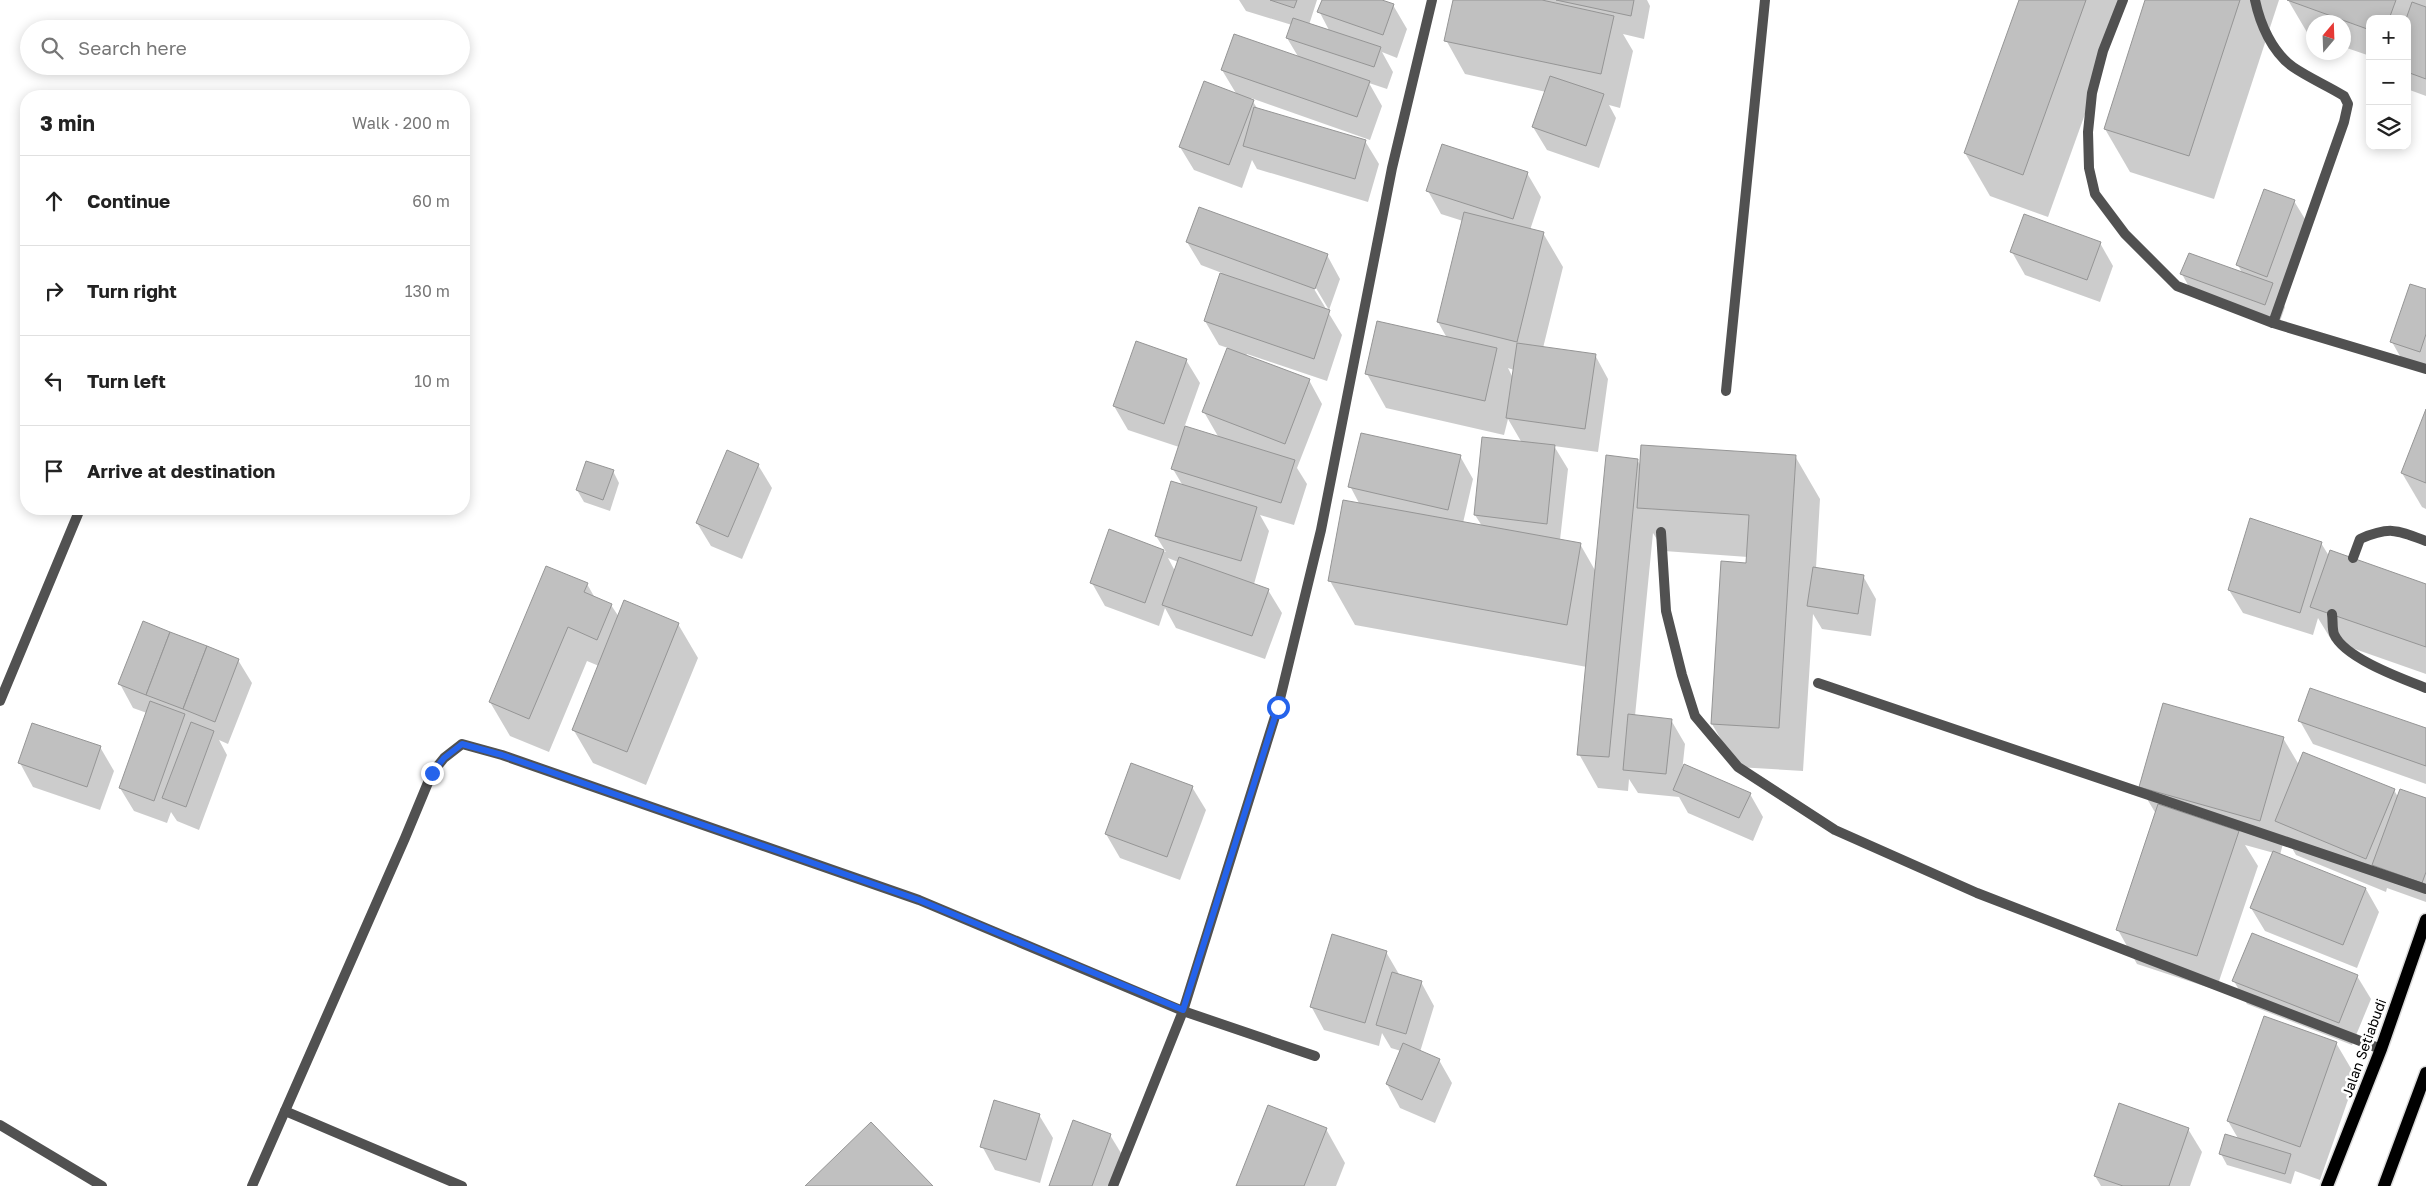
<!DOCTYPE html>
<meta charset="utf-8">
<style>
body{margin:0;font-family:"Golos Text",sans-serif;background:#f2f2f2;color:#222}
.controls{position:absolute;right:15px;top:15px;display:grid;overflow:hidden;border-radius:10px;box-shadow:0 2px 12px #0003}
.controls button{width:45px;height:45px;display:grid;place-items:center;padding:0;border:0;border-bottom:1px solid #e0e0e0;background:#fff;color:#222;font:25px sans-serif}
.compass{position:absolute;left:2306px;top:15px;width:45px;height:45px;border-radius:50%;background:#fff;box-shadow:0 2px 12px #0003;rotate:19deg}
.stop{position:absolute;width:15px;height:15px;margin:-11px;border:4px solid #2563eb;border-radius:50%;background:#fff}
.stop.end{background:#2563eb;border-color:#fff;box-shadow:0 1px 5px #0008}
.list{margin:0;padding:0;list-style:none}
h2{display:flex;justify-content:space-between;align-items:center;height:65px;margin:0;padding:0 20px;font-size:21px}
h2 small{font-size:16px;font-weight:400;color:#767676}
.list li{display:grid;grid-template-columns:32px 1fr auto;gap:15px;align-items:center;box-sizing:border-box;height:90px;padding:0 20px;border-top:1px solid #e0e0e0}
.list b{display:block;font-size:19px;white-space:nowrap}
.list em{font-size:16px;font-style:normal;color:#767676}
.icon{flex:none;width:28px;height:28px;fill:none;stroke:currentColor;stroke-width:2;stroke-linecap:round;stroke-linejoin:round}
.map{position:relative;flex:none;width:2426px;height:1186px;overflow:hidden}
.search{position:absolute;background:#fff;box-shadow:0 2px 12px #0003;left:20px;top:20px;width:450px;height:55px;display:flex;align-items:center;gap:12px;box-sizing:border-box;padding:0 18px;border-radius:28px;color:#767676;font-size:19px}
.panel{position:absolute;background:#fff;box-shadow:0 2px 12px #0003;left:20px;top:90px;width:450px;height:425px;border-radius:20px}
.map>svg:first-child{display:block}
.shadow{fill:#0003;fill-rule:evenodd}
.building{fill:#c0c0c0;stroke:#959595}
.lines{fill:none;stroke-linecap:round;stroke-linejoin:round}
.primary-casing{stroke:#dbdbdb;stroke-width:15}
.service{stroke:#515151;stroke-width:10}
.minor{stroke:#515151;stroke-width:10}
.primary{stroke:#000;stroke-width:12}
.route{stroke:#2563eb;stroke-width:6}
.labels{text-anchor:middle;stroke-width:5;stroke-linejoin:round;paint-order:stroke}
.street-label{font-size:14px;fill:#000;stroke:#fff}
</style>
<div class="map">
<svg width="2426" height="1186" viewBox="0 0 2426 1186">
<rect width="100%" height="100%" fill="#fff"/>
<g class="shadow">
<polygon points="1239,0 1317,0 1309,25 1330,32 1319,11 1323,0 1378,0 1393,5 1407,29 1397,58 1382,52 1393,72 1387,89 1369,83 1382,106 1370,140 1251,98 1258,110 1365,141 1379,164 1368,202 1257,169 1252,160 1242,188 1194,170 1180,147 1237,95 1222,70 1299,58 1287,38 1292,25 1246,11"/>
<polygon points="1455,0 1647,0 1650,6 1644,39 1623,34 1633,51 1620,108 1609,105 1616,118 1599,168 1547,150 1533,127 1546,92 1465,74 1446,40"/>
<polygon points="2020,0 2126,0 2048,217 1990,196 1965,153"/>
<polygon points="2147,0 2279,0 2214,199 2130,172 2105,129"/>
<polygon points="2288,0 2426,0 2426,96 2407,89 2407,19 2370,19 2370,56 2344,47 2344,22 2314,22 2314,36 2308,34"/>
<path d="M1527 173 1541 197 1530 230 1543 233 1563 267 1543 348 1595 355 1608 379 1598 452 1554 446 1568 469 1560 540 1580 544 1596 572 1637 460 1641 466 1795 456 1820 499 1816 568 1863 576 1876 599 1871 636 1822 629 1813 614 1803 771 1737 767 1712 724 1748 557 1664 551 1653 533 1635 716 1671 720 1685 744 1682 772 1750 794 1763 817 1753 841 1688 813 1679 797 1638 793 1629 779 1628 791 1598 788 1579 754 1587 667 1355 625 1330 581 1360 505 1350 486 1460 456 1473 479 1463 523 1482 526 1475 515 1522 443 1508 419 1504 435 1386 408 1367 374 1447 338 1438 322 1463 221 1441 214 1428 191ZM1508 368 1514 370 1513 378Z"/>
<polygon points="2294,201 2308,224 2281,299 2285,307 2278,327 2195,298 2182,274 2242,273 2238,265"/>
<path d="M1187 242 1327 255 1340 279 1329 310 1313 283 1311 284 1342 335 1327 381 1247 354 1246 356 1309 380 1322 404 1297 468 1307 484 1294 525 1260 515 1269 531 1254 584 1268 590 1282 613 1265 659 1176 628 1165 608 1159 626 1105 606 1092 583 1110 531 1166 552 1156 536 1183 486 1173 469 1179 447 1128 430 1114 406 1186 360 1200 383 1184 428 1219 438 1204 412 1228 348 1219 345 1205 321 1222 273 1201 265ZM1168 558 1178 562 1175 571Z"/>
<polygon points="2100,243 2113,266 2100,302 2025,275 2012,252"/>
<polygon points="2426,290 2426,372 2405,365 2392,342"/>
<polygon points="2426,412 2426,509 2422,507 2402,473"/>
<polygon points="758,465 772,488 742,559 711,546 697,523"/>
<polygon points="613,471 619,483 610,511 584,502 577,490"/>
<polygon points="2321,543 2329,556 2426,585 2426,674 2332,641 2318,618 2313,635 2243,613 2229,590"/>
<polygon points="587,584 595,598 611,605 619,617 678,624 698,658 646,785 593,763 573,729 599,666 587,661 549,752 510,736 490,702"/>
<polygon points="238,660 252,683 228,744 219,740 227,755 199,830 177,821 171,812 167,823 134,811 120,788 147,713 133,708 120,684"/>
<polygon points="2300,721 2426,730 2426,784 2313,744"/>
<polygon points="2283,738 2299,765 2394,790 2398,797 2426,800 2426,902 2387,888 2386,892 2296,855 2285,836 2280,855 2366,889 2379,912 2357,968 2265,931 2251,908 2274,853 2245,845 2258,866 2216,990 2137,964 2118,930 2156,814 2140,787"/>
<polygon points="100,747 114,771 100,810 33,787 20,763"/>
<polygon points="1192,787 1206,810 1180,880 1120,858 1106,834"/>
<polygon points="1386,952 1400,976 1421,982 1434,1006 1420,1052 1439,1060 1452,1083 1435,1123 1400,1108 1387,1084 1401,1051 1391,1048 1382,1033 1379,1046 1324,1030 1311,1006"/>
<polygon points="2357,976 2371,999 2352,1045 2247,1004 2234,981"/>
<polygon points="2336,1043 2356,1077 2320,1180 2295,1171 2291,1184 2227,1165 2221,1154 2239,1140 2228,1121"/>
<polygon points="1039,1115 1053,1138 1040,1183 995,1170 982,1146"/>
<polygon points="1326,1129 1345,1163 1336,1186 1238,1186"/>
<polygon points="2188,1129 2202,1152 2190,1186 2101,1186 2095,1176"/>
<polygon points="1110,1135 1124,1158 1114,1186 1050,1186"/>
</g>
<g class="building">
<polygon points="1270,0 1297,0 1294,8"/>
<polygon points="1322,0 1382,0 1394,4 1383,35 1317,12"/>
<polygon points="1453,0 1542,0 1614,16 1601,74 1444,41"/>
<polygon points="1556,0 1634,0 1631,16"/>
<polygon points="2019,0 2086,0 2023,175 1964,153"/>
<polygon points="2145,0 2240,0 2189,156 2104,129"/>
<polygon points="2287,0 2396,0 2389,19 2370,19 2370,30"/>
<polygon points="2412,2 2426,7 2426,79 2407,72 2406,19"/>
<polygon points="1293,18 1381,47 1374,67 1286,38"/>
<polygon points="1234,34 1370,81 1357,117 1221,70"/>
<polygon points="1550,76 1604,94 1586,146 1532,127"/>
<polygon points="1204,81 1254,100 1229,165 1179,147"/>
<polygon points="1254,107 1366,140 1355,179 1243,146"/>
<polygon points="1442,144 1528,172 1513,219 1426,191"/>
<polygon points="2264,189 2295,200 2267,277 2236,265"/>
<polygon points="1199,207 1328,254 1315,289 1186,242"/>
<polygon points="1464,212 1544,232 1517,342 1437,322"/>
<polygon points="2024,214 2101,242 2087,280 2010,252"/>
<polygon points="2189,253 2273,283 2265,305 2180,274"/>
<polygon points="1220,273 1330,310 1314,359 1204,321"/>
<polygon points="2410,284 2426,289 2426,334 2420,352 2390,342"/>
<polygon points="1377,321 1497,348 1485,401 1365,374"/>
<polygon points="1136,341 1187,359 1164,424 1113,406"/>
<polygon points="1517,343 1596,354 1585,429 1506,418"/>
<polygon points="1227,348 1310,379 1285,444 1202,412"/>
<polygon points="2426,409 2426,483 2401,473"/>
<polygon points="1185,426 1295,460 1281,503 1171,469"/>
<polygon points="1361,433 1461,455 1448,510 1348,487"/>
<polygon points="1482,437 1555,445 1547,524 1474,515"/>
<polygon points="1641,445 1796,455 1779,728 1711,724 1721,561 1746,563 1749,515 1637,508"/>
<polygon points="727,450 759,464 728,537 696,523"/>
<polygon points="1606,455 1638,459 1609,757 1577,755"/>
<polygon points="586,461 614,470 603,500 576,490"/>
<polygon points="1171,481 1257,507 1241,561 1155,536"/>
<polygon points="1343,500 1581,543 1567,625 1328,581"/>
<polygon points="2250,518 2322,542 2300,613 2228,590"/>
<polygon points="1109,529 1164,550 1145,603 1090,583"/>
<polygon points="2330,550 2426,584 2426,647 2310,607"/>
<polygon points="1179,557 1269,589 1252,636 1162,605"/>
<polygon points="546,566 588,583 584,592 612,604 597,640 568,627 529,719 489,702"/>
<polygon points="1813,567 1864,575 1858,614 1807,606"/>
<polygon points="624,600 679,623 627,752 572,730"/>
<polygon points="143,621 170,632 146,695 118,684"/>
<polygon points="170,632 207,646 183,709 146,695"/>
<polygon points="207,646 239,659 215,722 183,709"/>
<polygon points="2310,688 2426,728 2426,766 2298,721"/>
<polygon points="150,701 185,714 154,801 119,788"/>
<polygon points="2163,703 2284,737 2260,821 2139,787"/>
<polygon points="1628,714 1672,719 1666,774 1623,770"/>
<polygon points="191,722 214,731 186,807 162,798"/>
<polygon points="32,723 101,746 87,787 18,763"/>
<polygon points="2303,752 2395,789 2366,859 2275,821"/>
<polygon points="1131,763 1193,786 1167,857 1105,834"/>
<polygon points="1684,764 1751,793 1739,818 1673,790"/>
<polygon points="2400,789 2426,798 2426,872 2422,883 2372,865"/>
<polygon points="2158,804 2239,831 2197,956 2116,930"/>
<polygon points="2273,851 2366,888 2343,945 2250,908"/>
<polygon points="2252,933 2358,975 2339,1023 2232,981"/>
<polygon points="1332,934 1387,951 1365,1023 1310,1007"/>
<polygon points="1392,972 1422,981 1406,1034 1376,1025"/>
<polygon points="2264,1016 2337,1042 2300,1147 2227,1121"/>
<polygon points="1403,1043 1440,1059 1422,1100 1386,1084"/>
<polygon points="994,1100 1040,1114 1026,1160 980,1147"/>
<polygon points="2119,1103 2189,1128 2169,1186 2123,1186 2094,1176"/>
<polygon points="1268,1105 1327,1128 1304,1186 1236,1186"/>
<polygon points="1073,1120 1111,1134 1092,1186 1049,1186"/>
<polygon points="871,1122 933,1186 805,1186"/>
<polygon points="2225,1134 2291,1154 2285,1174 2219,1154"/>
</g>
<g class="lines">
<defs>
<g id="primary">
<polyline points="2327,1186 2381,1049 2426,920"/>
<polyline points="2384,1186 2426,1073"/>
</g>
</defs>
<use href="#primary" class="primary-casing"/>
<g class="service">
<path d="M2255 0C2260 24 2272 52 2293 67 2309 78 2328 86 2344 96L2348 104 2344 122 2273 323"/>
<path d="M2353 558 2360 539C2390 526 2397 530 2426 541"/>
<path d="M2332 614C2333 620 2332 629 2334 634 2344 658 2403 679 2426 688"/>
</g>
<g class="minor">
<polyline points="2123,0 2103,51 2092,93 2088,132 2089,168 2095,194 2125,234 2177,286 2273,323 2426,369"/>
<polyline points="1726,391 1765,0"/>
<polyline points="1661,532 1666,611 1682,675 1695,716 1738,767 1835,830 1977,893 2381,1049"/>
<polyline points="1818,683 2426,889"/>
<polyline points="0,701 80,509"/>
<polyline points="285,1111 462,1186"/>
<polyline points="0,1125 102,1186"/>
<polyline points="252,1186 405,838 432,773 444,758 462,744 502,755 919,900 1183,1011 1315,1056"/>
<polyline points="1113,1186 1183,1011 1278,707 1321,530 1392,168 1432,0"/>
</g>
<use href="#primary" class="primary"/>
</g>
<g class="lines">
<polyline class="route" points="432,773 444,758 462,744 502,755 919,900 1183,1010 1278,707"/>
</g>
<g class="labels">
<g class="street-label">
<text transform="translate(2364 1048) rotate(-70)" y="5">Jalan Setiabudi</text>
</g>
</g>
</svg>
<div class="controls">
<button>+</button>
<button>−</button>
<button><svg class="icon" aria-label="layers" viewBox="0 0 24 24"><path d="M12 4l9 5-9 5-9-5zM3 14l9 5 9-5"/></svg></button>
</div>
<svg class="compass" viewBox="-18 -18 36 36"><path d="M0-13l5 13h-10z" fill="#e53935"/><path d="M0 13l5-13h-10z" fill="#767676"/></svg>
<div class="stop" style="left:1278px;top:707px"></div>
<div class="stop end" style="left:432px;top:773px"></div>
<div class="search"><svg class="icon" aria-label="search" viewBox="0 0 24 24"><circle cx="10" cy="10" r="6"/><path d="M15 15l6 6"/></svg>Search here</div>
<section class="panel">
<h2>3 min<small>Walk · 200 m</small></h2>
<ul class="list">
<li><svg class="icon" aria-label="ahead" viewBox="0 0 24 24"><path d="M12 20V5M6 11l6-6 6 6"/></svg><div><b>Continue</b></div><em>60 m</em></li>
<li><svg class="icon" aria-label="right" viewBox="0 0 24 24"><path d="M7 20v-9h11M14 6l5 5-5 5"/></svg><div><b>Turn right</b></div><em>130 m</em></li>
<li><svg class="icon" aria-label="left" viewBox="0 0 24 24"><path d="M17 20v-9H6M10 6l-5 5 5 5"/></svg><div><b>Turn left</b></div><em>10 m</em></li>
<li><svg class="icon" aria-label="arrive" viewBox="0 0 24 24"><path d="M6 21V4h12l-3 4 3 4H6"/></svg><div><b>Arrive at destination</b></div></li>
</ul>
</section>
</div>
